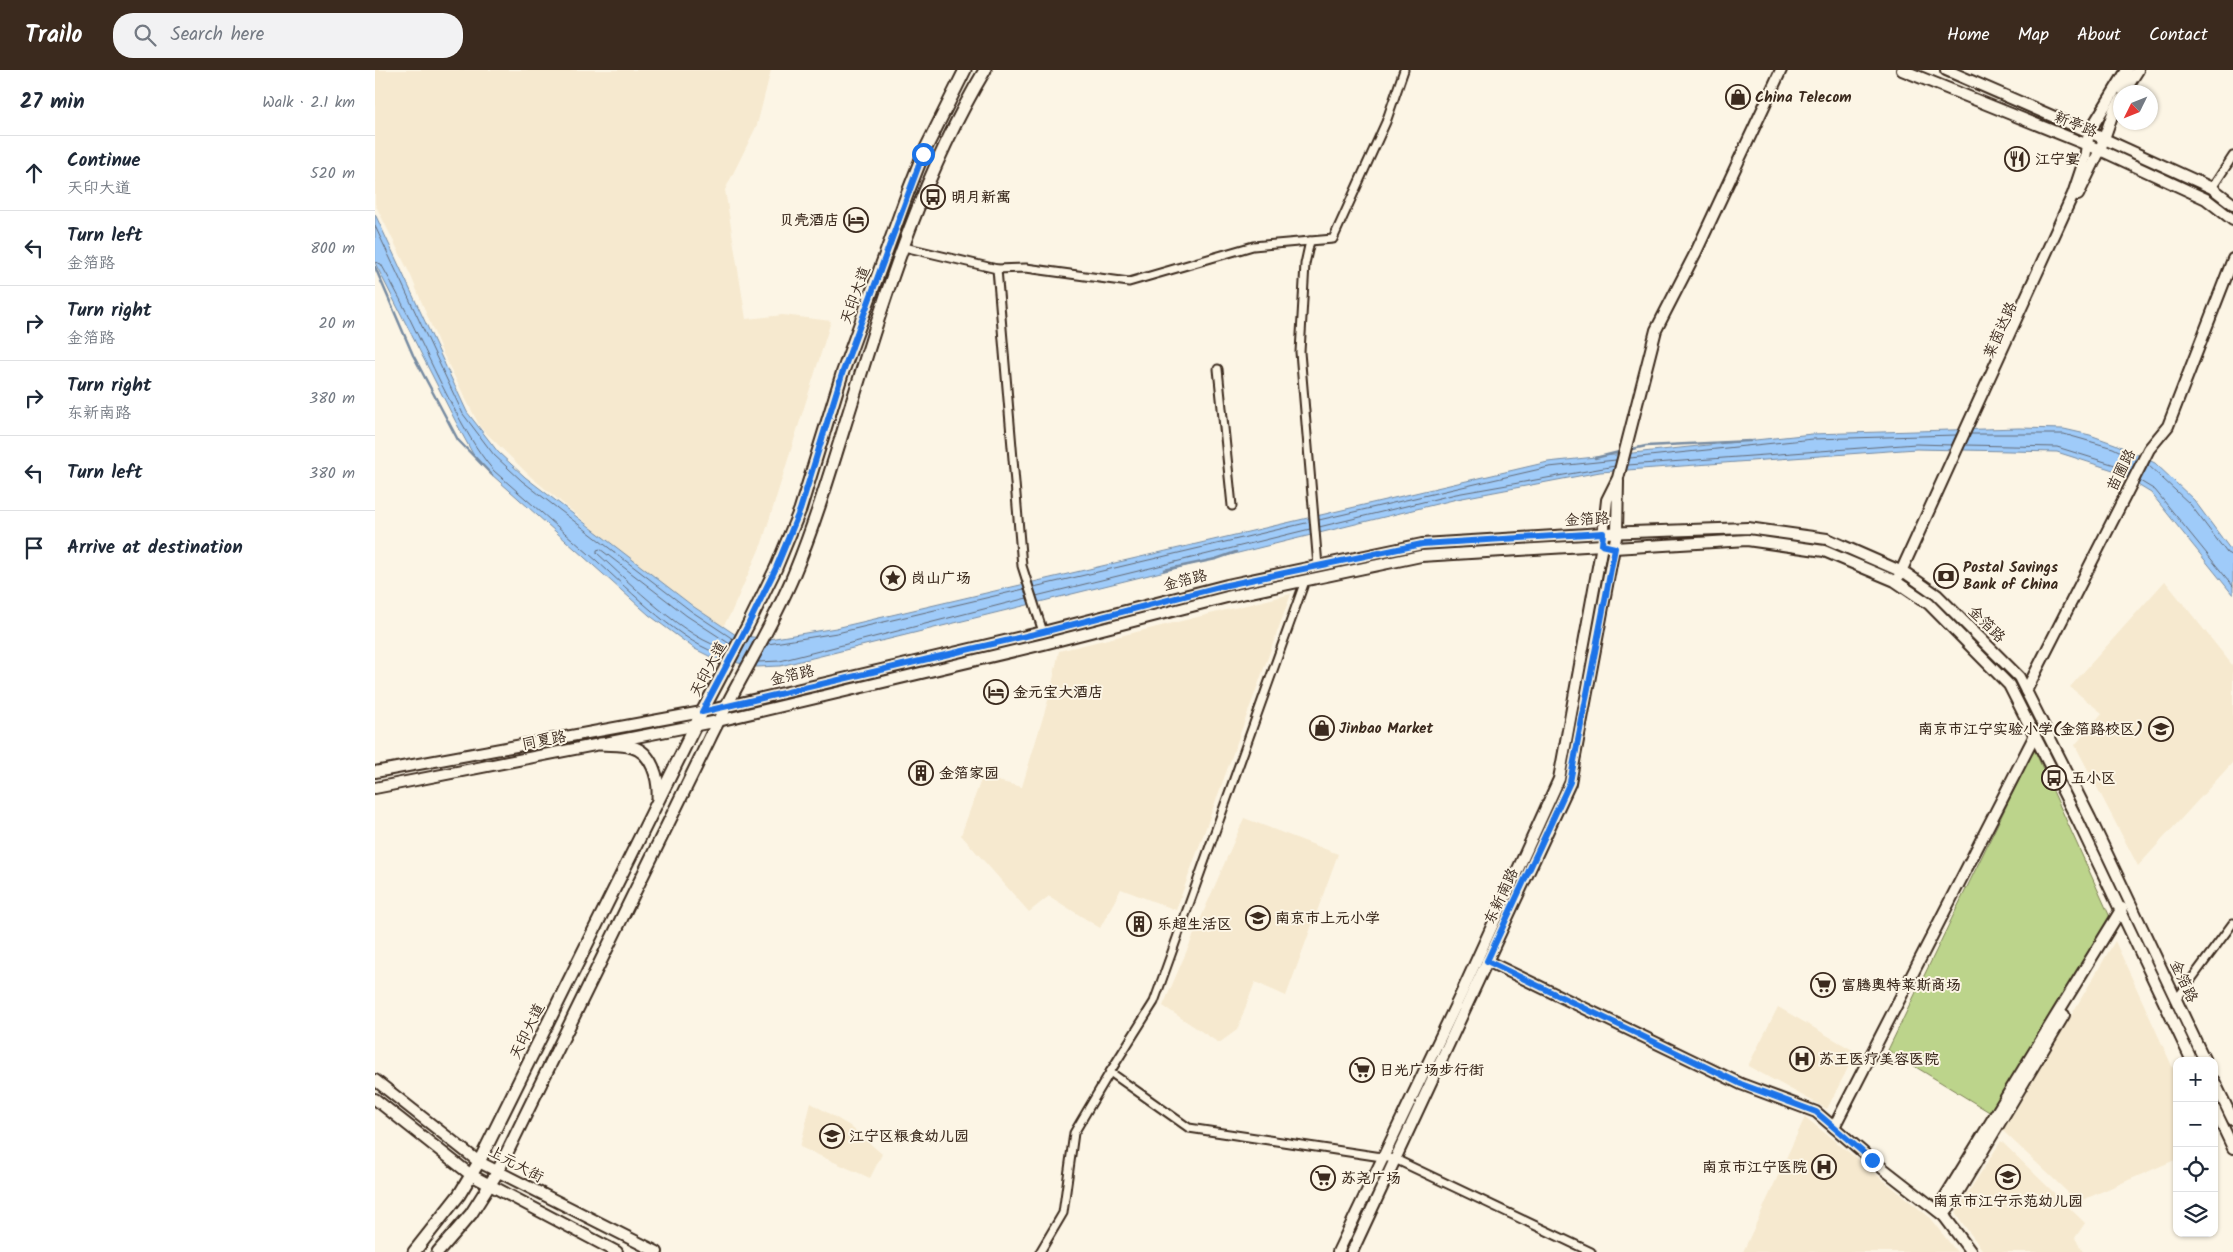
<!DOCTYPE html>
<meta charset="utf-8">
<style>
body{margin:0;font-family:Kalam,"LXGW WenKai TC",sans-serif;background:#f2f2f3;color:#1f2937}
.controls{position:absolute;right:15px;bottom:15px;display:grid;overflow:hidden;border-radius:10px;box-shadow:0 1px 4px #0004}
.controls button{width:45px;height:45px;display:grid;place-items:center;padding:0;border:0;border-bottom:1px solid #e0e1e3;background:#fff;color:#1f2937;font:25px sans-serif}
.compass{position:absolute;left:1738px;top:15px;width:45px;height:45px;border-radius:50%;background:#fff;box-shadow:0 1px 4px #0004;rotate:227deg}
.stop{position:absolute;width:15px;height:15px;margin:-11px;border:4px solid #1a73e8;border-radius:50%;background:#fff}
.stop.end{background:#1a73e8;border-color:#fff;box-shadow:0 1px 5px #0008}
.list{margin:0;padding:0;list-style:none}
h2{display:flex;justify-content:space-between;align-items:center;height:65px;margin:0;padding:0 20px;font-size:21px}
h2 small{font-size:16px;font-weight:400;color:#747a83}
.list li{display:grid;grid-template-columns:32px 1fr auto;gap:15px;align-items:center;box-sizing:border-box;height:75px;padding:0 20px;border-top:1px solid #e0e1e3}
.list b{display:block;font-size:19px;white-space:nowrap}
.list p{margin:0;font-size:16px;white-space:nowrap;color:#747a83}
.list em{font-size:16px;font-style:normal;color:#747a83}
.icon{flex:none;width:28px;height:28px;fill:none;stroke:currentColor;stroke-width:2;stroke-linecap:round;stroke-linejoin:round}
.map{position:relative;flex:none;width:1858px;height:1182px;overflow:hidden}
header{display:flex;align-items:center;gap:30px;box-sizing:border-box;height:70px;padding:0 25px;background:#3b2a1e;color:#fff}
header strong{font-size:24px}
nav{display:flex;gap:28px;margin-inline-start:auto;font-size:18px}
.search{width:350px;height:45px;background:#f2f2f3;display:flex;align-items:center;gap:12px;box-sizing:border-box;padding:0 18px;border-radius:20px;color:#747a83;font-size:19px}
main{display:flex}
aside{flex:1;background:#fff}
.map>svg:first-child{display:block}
.built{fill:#f6e9cf}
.green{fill:#bcd48b;stroke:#7c7f54}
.water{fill:#9fcbf9;stroke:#778ba1}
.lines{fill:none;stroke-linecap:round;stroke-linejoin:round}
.shore{stroke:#636a76;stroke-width:1}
.stream{stroke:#778ba1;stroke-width:2.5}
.street-casing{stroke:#3b2a1e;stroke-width:11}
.secondary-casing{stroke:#3b2a1e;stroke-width:14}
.primary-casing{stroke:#3b2a1e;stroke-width:15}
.street{stroke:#fcf5e5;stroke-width:7}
.secondary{stroke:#fcf5e5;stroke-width:10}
.primary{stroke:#fcf5e5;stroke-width:11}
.route{stroke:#1a73e8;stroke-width:6}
.labels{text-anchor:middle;stroke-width:4;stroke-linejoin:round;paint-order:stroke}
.poi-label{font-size:15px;font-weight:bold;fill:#3b2a1e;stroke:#fcf5e5;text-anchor:start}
.street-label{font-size:15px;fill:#3b2a1e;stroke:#fcf5e5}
</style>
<header>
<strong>Trailo</strong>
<div class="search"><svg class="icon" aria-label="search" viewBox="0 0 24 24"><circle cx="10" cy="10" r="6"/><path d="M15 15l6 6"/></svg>Search here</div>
<nav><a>Home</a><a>Map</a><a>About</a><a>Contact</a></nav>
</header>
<main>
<aside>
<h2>27 min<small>Walk · 2.1 km</small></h2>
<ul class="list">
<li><svg class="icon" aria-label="ahead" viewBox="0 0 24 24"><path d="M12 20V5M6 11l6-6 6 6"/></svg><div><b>Continue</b><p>天印大道</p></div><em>520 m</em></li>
<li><svg class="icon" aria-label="left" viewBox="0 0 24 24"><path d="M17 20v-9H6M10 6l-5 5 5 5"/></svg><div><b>Turn left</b><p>金箔路</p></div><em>800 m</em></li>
<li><svg class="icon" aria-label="right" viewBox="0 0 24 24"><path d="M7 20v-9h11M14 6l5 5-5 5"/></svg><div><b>Turn right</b><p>金箔路</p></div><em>20 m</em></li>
<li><svg class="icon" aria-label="right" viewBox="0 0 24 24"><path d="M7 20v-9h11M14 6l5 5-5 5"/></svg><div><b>Turn right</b><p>东新南路</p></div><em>380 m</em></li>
<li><svg class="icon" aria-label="left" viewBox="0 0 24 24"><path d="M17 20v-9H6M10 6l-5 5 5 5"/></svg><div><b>Turn left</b></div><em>380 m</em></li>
<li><svg class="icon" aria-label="arrive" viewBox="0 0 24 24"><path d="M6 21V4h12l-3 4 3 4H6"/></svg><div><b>Arrive at destination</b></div></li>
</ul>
</aside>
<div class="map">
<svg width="1858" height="1182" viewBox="0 0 1858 1182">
<rect width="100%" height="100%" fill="#fcf5e5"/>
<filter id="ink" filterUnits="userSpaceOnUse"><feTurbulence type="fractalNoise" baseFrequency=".02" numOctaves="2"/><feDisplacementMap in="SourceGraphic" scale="10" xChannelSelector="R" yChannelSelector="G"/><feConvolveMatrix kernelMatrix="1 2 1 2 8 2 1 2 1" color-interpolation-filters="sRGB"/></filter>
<g filter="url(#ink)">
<g class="built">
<polygon points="0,0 396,0 382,55 350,120 371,249 408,245 456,251 387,473 356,543 347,558 261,494 156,407 105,357 67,282 36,206 0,134"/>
<polygon points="1790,511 1858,596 1858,692 1763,796 1700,675 1727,643 1695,617"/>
<polygon points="916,524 801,840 746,819 725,858 674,826 654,842 586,765 607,707 647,717 675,624 684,581"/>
<polygon points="869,748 963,784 911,926 880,912 862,960 844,973 788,936"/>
<polygon points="1740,871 1802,1007 1802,1089 1703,1132 1628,1061"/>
<polygon points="1403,937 1481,982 1452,1039 1373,996"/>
<polygon points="436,1033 475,1056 507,1084 495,1108 425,1077"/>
<polygon points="1430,1047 1553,1146 1582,1182 1368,1182"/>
<polygon points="1626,1071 1710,1153 1700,1168 1708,1182 1609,1182 1580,1143"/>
</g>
<polygon class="green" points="1659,679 1735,847 1616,1043 1513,980"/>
<polygon class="water" points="0,144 92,342 123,382 150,407 319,537 361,565 394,569 461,558 1173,392 1437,364 1644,358 1689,359 1715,365 1740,374 1780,393 1819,430 1858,483 1858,525 1776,423 1738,400 1682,382 1541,379 1225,402 1082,429 405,596 382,597 336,587 320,579 274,545 116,404 98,384 85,360 0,193"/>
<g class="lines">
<g class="shore">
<polyline points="0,156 88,344 119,385 147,411 316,541 358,569"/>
<path d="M0 192 6 194C32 239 52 287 76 333 89 357 101 380 119 401 153 431 188 461 222 491 253 519 310 577 349 585"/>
<polyline points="1595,364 1689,364 1738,378 1762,390"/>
<polyline points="1590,375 1682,377 1740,395 1754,404"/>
<polyline points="1255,388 1438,369 1582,365"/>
<polyline points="1253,395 1541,374 1577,375"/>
<polyline points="1773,395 1815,434 1852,483 1858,486"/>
<polyline points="1765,411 1780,420 1858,516"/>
<polyline points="944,450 1174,397 1241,390"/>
<polyline points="944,457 1081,424 1240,396"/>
<polyline points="659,517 935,452"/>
<polyline points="661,526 935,459"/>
<polyline points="393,574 462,563 649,519"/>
<path d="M352 579C312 571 254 512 222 483V480L225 479 312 546 355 574"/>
<polyline points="383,592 405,591 652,528"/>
</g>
<g class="stream">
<polyline points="0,197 38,285 83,370 117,405"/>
<polyline points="1253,380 1271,376 1375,371"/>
<polyline points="1220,388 1248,381"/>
<polyline points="789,500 841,489 861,482"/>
</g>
<defs>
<g id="street">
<polyline points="1837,118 1858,86"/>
<polyline points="935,171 930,194 925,282 943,496"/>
<polyline points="529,177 622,199 651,198 754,212 878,176 958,169 1011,52 1029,0"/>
<polyline points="622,199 647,496 668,562"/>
<polyline points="843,299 857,436"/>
<polyline points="930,511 779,932 735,1002 814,1058 1020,1089 1216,1182"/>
<polyline points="1801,930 1858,853"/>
<polyline points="665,1182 688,1143 699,1063 735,1002"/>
</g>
<g id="secondary">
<polyline points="1527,0 1725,80 1831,129 1858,150"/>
<polyline points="1571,0 1714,62 1837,118 1858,134"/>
<polyline points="1749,22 1763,0"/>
<polyline points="1703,125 1725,80 1739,40 1746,29"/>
<polyline points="1524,506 1698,124 1710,88 1714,62 1752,0"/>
<polyline points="1651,621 1774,379 1793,356 1858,189"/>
<polyline points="0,702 327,642 668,562 852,515 1047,474 1228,463 1373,458 1452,469 1532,504 1562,525 1644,607 1715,748 1830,991"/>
<polyline points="0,718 343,651 669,574 852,527 1046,486 1227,475 1239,478 1372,470 1449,481 1520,511 1554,534 1634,615 1704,753 1817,991"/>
<polyline points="1112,891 1366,1014 1441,1042 1497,1090 1569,1146 1596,1182"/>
<polyline points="0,1010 104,1092 282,1182"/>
<polyline points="1839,1011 1858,1050"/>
<polyline points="0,1029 96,1105 242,1182"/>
<polyline points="1839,1038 1858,1078"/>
<polyline points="1459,1057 1660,665"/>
<polyline points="1562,1140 1747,838"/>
<polyline points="1569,1146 1689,945"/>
<polyline points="963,1182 1087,922 1184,709 1227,475 1232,430 1243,408 1281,260 1321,182 1406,0"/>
<polyline points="977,1182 1195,713 1242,462 1243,411"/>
</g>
<g id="primary">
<path d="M225 674C236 675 247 674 257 677 277 682 284 709 283 727"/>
<polyline points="39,1182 84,1125 104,1092 327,642 373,555 401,498 425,440 467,304 533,122 548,84 590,0"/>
<path d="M63 1182 96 1144 122 1103C193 959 263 815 333 672 360 615 395 562 419 504 443 446 460 386 479 326 513 215 550 100 610 0"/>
</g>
</defs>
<use href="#street" class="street-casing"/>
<use href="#secondary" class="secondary-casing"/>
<use href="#primary" class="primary-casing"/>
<use href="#street" class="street"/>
<use href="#secondary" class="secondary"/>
<use href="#primary" class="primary"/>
</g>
</g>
<g class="lines" filter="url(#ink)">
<polyline class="route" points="548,84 467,304 425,440 401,498 373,555 327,642 668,562 852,515 1047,474 1228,463 1227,475 1240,478 1195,712 1112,891 1366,1014 1441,1042 1497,1090"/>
</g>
<defs>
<symbol id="shop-ring" viewBox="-11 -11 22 22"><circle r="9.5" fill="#fcf5e5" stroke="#3b2a1e" stroke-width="1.5"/><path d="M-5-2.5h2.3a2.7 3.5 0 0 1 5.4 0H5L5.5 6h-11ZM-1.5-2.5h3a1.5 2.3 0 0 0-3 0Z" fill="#3b2a1e"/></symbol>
<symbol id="restaurant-ring" viewBox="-11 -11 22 22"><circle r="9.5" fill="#fcf5e5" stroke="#3b2a1e" stroke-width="1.5"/><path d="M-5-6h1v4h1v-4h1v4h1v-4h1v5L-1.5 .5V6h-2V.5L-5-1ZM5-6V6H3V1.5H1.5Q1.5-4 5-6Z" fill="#3b2a1e"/></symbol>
<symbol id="bus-ring" viewBox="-11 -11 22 22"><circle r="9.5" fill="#fcf5e5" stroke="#3b2a1e" stroke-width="1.5"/><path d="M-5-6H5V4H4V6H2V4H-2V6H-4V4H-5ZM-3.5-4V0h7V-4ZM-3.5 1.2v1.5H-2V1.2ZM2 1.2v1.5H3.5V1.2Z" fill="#3b2a1e"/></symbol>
<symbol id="hotel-ring" viewBox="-11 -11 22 22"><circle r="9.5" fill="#fcf5e5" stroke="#3b2a1e" stroke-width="1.5"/><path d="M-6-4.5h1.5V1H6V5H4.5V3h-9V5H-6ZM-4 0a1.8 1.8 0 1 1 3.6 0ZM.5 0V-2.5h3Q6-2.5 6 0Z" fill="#3b2a1e"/></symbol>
<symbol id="bank-ring" viewBox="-11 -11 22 22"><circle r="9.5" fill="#fcf5e5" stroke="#3b2a1e" stroke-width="1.5"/><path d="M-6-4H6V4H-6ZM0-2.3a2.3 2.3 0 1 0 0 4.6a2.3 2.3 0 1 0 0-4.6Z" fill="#3b2a1e"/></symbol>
<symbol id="sight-ring" viewBox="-11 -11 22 22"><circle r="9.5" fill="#fcf5e5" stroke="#3b2a1e" stroke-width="1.5"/><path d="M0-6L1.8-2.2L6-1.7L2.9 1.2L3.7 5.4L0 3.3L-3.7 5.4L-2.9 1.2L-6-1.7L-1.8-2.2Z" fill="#3b2a1e"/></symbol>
<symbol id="school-ring" viewBox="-11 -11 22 22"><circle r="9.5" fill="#fcf5e5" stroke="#3b2a1e" stroke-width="1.5"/><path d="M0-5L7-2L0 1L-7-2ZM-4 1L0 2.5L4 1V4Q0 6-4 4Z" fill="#3b2a1e"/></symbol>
<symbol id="building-ring" viewBox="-11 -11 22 22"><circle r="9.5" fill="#fcf5e5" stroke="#3b2a1e" stroke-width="1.5"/><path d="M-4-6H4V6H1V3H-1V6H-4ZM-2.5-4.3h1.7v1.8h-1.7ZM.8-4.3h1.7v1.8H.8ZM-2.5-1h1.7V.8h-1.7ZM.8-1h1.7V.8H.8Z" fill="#3b2a1e"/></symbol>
<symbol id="supermarket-ring" viewBox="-11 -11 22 22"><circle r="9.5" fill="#fcf5e5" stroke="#3b2a1e" stroke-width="1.5"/><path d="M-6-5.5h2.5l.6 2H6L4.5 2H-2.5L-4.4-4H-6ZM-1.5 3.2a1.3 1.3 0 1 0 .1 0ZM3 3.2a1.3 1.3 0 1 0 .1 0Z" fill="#3b2a1e"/></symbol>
<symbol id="hospital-ring" viewBox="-11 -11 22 22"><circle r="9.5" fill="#fcf5e5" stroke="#3b2a1e" stroke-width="1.5"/><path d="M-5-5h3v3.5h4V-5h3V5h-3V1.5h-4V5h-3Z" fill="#3b2a1e"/></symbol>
</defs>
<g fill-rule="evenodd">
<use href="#shop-ring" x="1349" y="13" width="28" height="28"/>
<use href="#restaurant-ring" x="1628" y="75" width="28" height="28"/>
<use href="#bus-ring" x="544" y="113" width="28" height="28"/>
<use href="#hotel-ring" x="467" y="136" width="28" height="28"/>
<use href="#bank-ring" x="1557" y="492" width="28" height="28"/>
<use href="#sight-ring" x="504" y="494" width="28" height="28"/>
<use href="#hotel-ring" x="607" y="608" width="28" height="28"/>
<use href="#shop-ring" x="933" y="644" width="28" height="28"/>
<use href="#school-ring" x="1772" y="645" width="28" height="28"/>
<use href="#building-ring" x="532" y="689" width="28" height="28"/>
<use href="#bus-ring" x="1665" y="694" width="28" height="28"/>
<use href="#school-ring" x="869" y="834" width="28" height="28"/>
<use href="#building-ring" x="750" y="840" width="28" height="28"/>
<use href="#supermarket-ring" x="1434" y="901" width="28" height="28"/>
<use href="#hospital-ring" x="1413" y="975" width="28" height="28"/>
<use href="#supermarket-ring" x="973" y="986" width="28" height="28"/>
<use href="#school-ring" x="443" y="1052" width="28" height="28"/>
<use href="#hospital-ring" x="1435" y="1083" width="28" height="28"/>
<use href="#school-ring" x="1619" y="1093" width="28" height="28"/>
<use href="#supermarket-ring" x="934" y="1094" width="28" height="28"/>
</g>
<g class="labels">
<g class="poi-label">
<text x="1380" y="32">China Telecom</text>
<text x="1660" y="94">江宁宴</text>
<text x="576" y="132">明月新寓</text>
<text x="464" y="155" text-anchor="end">贝壳酒店</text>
<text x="1588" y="502">Postal Savings<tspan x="1588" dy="17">Bank of China</tspan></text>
<text x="536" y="513">岗山广场</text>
<text x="638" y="627">金元宝大酒店</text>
<text x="964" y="663">Jinbao Market</text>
<text x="1768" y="664" text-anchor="end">南京市江宁实验小学(金箔路校区)</text>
<text x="564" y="708">金箔家园</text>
<text x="1696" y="713">五小区</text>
<text x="900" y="853">南京市上元小学</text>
<text x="782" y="859">乐超生活区</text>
<text x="1466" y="920">富腾奥特莱斯商场</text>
<text x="1444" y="994">苏王医疗美容医院</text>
<text x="1004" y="1005">日光广场步行街</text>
<text x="474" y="1071">江宁区粮食幼儿园</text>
<text x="1432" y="1102" text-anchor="end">南京市江宁医院</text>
<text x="966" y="1113">苏尧广场</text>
<text x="1633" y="1136" text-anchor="middle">南京市江宁示范幼儿园</text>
</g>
<g class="street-label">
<text transform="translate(1701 54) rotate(22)" y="5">新亭路</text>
<text transform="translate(480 225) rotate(-70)" y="5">天印大道</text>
<text transform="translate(1625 260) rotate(-66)" y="5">莱茵达路</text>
<text transform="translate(1746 400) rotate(-63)" y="5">苗圃路</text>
<text transform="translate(1212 449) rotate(-3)" y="5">金箔路</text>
<text transform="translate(810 510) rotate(-14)" y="5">金箔路</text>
<text transform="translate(1612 554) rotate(45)" y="5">金箔路</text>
<text transform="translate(333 599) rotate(-62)" y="5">天印大道</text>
<text transform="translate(417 605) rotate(-13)" y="5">金箔路</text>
<text transform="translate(169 670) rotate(-11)" y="5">同夏路</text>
<text transform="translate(1126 826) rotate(-65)" y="5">东新南路</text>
<text transform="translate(1809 911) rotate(65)" y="5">金箔路</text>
<text transform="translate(152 961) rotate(-64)" y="5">天印大道</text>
<text transform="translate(141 1094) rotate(28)" y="5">上元大街</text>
</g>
</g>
</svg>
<div class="controls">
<button>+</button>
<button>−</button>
<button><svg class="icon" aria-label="locate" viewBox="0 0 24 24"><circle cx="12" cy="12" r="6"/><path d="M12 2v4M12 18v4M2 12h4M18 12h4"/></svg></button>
<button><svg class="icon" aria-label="layers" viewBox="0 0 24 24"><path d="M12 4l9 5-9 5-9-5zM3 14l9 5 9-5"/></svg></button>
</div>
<svg class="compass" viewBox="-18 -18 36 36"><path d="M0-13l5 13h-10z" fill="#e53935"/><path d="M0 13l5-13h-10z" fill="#747a83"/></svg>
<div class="stop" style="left:548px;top:84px"></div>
<div class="stop end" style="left:1497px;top:1090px"></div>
</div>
</main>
